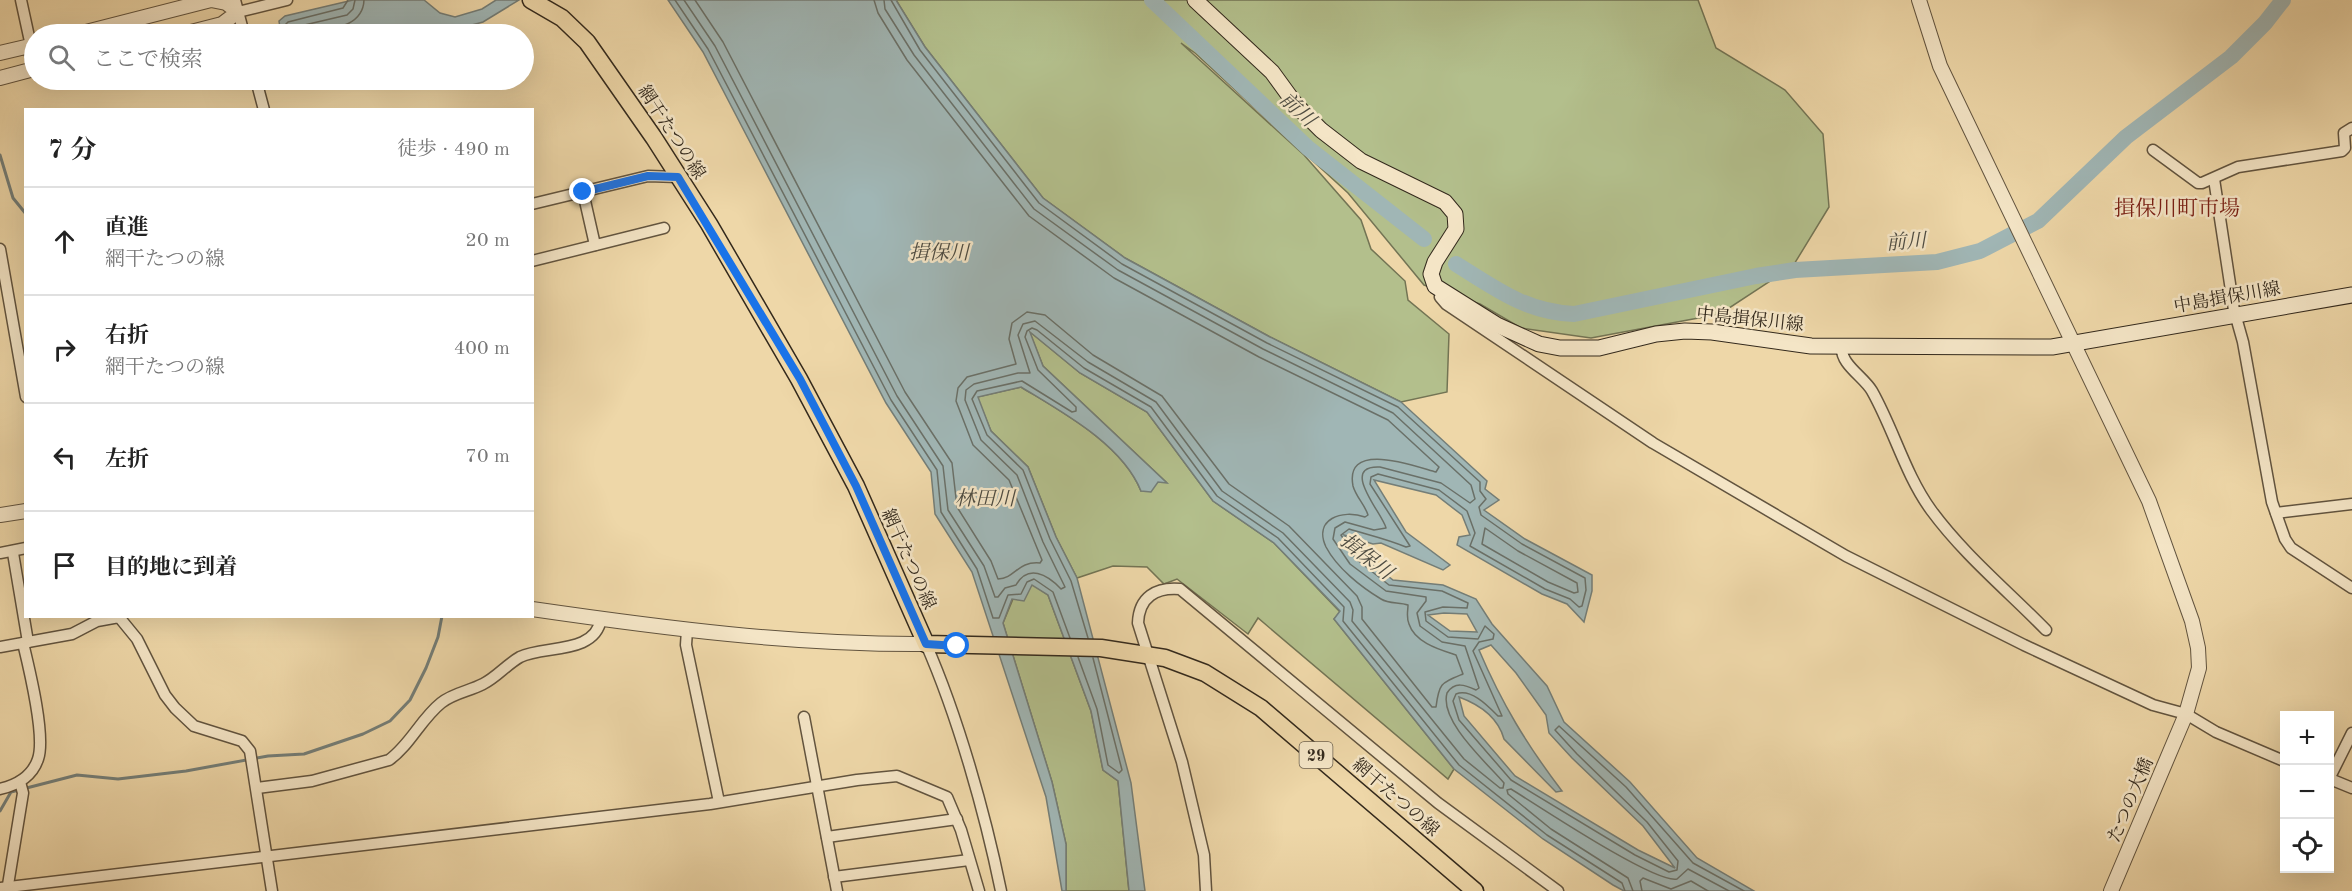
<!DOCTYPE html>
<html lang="ja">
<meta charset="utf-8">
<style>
body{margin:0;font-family:"Old Standard TT","Noto Serif JP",serif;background:#f2f2f2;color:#222}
.controls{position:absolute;right:18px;bottom:18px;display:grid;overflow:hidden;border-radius:0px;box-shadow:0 6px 24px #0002}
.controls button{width:54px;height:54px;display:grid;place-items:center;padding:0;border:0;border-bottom:2px solid #e0e0e0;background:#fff;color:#222;font:30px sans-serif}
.stop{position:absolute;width:18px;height:18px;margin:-14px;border:4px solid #1a73e8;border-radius:50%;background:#fff}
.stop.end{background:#1a73e8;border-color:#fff;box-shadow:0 2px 6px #0008}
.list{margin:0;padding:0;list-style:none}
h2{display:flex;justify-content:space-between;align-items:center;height:78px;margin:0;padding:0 24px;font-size:26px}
h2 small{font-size:20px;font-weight:400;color:#767676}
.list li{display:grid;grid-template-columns:39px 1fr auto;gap:18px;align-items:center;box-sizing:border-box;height:108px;padding:0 24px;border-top:2px solid #e0e0e0}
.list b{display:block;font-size:22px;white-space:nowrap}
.list p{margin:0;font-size:20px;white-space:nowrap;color:#767676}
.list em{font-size:20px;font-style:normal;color:#767676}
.icon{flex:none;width:33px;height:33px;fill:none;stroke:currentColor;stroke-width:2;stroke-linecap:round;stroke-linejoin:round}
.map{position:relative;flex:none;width:2352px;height:891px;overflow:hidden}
.search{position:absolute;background:#fff;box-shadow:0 6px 24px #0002;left:24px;top:24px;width:510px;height:66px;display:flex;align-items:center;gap:15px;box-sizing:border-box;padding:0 21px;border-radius:33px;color:#767676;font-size:22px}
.panel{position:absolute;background:#fff;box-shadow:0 6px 24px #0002;left:24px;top:108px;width:510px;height:510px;border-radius:0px}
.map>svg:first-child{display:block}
.green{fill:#b3bf8c;stroke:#737454;stroke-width:1.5}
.water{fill:#a0b6b5;stroke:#747e78;stroke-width:1.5;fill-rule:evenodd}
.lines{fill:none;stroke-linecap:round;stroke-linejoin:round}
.shore{stroke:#6a7068;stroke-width:1.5}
.stream{stroke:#747e78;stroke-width:3}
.river{stroke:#a0b6b5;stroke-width:16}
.minor-casing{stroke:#62543f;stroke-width:13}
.tertiary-casing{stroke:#62543f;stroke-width:16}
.secondary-casing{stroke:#33291c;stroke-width:17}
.primary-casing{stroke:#33291c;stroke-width:19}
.minor{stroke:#f4e5c6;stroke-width:10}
.tertiary{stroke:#f4e5c6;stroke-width:14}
.secondary{stroke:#f4e5c6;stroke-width:15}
.primary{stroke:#eed7a8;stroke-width:16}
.route{stroke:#1a73e8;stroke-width:8}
.labels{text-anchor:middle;stroke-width:5;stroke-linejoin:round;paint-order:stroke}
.shield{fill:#f4e5c6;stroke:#6d614f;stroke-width:1.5}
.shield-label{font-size:16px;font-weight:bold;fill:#33291c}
.street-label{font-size:18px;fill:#33291c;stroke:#f4e5c6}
.water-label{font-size:20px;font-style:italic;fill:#4e4c42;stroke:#f4e5c6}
.quarter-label{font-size:21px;fill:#7a1f14;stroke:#f4e5c6}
</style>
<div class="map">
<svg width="2352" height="891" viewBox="0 0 2352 891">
<rect width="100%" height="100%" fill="#eed7a8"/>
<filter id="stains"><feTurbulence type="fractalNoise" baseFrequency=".00333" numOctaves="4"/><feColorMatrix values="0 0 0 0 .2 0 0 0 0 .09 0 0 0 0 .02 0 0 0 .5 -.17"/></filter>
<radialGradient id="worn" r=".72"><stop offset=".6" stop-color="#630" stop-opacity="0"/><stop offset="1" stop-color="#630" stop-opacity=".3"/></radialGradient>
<g class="green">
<polygon points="896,0 1698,0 1716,48 1785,90 1823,134 1829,207 1793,266 1720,314 1591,338 1521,328 1480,304 1424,285 1348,193 1195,53 1181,43 1304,155 1361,220 1371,249 1405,281 1408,300 1449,334 1447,392 1401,402 1270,337 1125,258 1043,198 925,47"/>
<path d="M1029 331 1080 373 1147 412 1213 501 1274 543 1340 612 1334 619 1454 769 1448 779 1258 618 1248 634 1177 579 1164 584 1147 567 1113 566 1077 578 1056 537 1028 467 991 431 977 397 1021 387C1062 412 1122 444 1141 491L1158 482H1166L1043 366Z"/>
<polygon points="1032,584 1048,595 1091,711 1103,770 1118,781 1129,891 1066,891 1066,844 1052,782 1003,623 1013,599"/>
</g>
<g class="water">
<polygon points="353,0 424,0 440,13 455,17 482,9 496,0 519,0 483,22 461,28 458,34 281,34 279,21 285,16"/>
<path d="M668 0H896L925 47 1043 198 1125 258 1270 337 1401 402 1487 481 1485 489 1499 500 1484 510 1525 539 1592 575V591L1584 622 1567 604 1542 594 1457 545 1459 537 1470 535 1462 515 1436 495 1374 480 1406 532 1450 565 1443 570 1381 543 1373 544 1344 535 1361 555 1393 580 1443 585 1476 599 1492 624 1547 686 1564 722 1630 782 1697 858 1754 891H1624L1613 885 1543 839 1454 769 1334 619 1340 611 1274 543 1213 501 1147 412 1080 373 1030 332 1043 366 1167 483 1158 482 1151 492 1141 491C1122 444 1062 412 1021 387L978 397 991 431 1028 467 1056 537 1077 578 1131 783 1145 891H1129L1118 781 1103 770 1091 711 1048 595 1032 585 1024 601 1012 599 1003 623 1052 782 1066 844V891H1062L1046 797 972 572 935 514 931 472 886 403 703 52ZM1444 613 1467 614 1477 632 1450 631 1428 615ZM1491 645 1516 673 1546 715 1549 733 1572 758 1643 826 1675 868 1638 850 1515 776 1464 716 1459 697C1478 704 1498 717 1504 739L1556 792 1562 791C1527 745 1502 704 1479 650Z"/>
<polygon points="339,80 417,80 385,87"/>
</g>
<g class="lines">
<g class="shore">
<polyline points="675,0 708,49 891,400 937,470 941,512 977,569 993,618 999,618 1008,595 1021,594 1027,582 1034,579 1053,592 1070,638"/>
<path d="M684 0 715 46 897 396 943 466 948 510 984 566 995 597H998L1005 588 1016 585C1028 564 1047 574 1061 589L1065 587 1043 542 1017 475 981 440 965 400 966 390 974 384 1018 373H1030L1018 335 1023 324 1035 321 1088 362 1156 402 1222 491 1283 533 1350 602 1353 610 1352 621 1464 759 1500 788H1503L1504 783C1487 763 1439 721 1447 693 1455 681 1465 685 1476 690L1479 688 1465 646 1442 642 1420 626 1417 613 1426 601V597L1386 591 1350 564 1333 539 1335 528 1345 522 1374 530 1386 528C1383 514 1338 465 1380 467L1441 483 1470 503 1475 499 1471 485 1393 413 1263 349 1118 270 1034 209 914 55 885 9 884 0"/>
<path d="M695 0 723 42 905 392 952 463 957 507 991 561 998 579C1016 578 1017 561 1040 563L1042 560 1009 480 973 445 956 401 958 388 967 377 1016 364 1009 339 1012 323 1027 312 1045 315 1093 355 1162 396 1229 484 1289 526 1357 596 1362 607V619L1432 707H1436C1439 683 1441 683 1463 674L1456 655C1441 650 1415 643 1409 624 1406 617 1408 611 1408 605 1399 602 1389 604 1381 599 1361 587 1337 568 1326 547 1313 519 1342 509 1365 517L1368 515C1365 505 1356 497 1353 486 1344 439 1417 467 1436 472L1439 467 1388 420 1259 357 1114 278 1029 216 907 60 878 13 874 0"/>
<path d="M891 0 920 50 1039 203 1122 264 1267 343 1398 407 1480 482V491L1486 499 1479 507 1481 515 1522 544 1585 578 1586 590 1582 606 1579 607 1570 599 1545 589 1470 546 1475 533 1467 511 1439 490 1378 474 1371 477 1370 484 1410 546 1406 547C1387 539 1369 535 1349 529L1341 535 1356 559 1389 585 1442 591 1468 603 1467 608 1443 607 1425 612 1426 621 1448 637 1478 639 1485 626 1494 634 1493 639 1479 642 1473 651 1502 716H1498C1488 706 1471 688 1456 694L1453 701 1459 720 1511 780 1635 855 1669 872 1677 870 1678 861 1647 822 1577 754 1555 730 1559 726 1626 787 1693 863 1744 891"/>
<polyline points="287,34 285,25 288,22 343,8 348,0"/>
<polyline points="294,34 296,27 347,15 353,9 355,0"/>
<path d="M305 34C327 29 363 29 364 0"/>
<polygon points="1485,528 1518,551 1577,583 1578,592 1574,593 1548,582 1482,544"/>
<polyline points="1088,638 1071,581 1050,539 1023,470 987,435 972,399 977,391 1022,381 1072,412 1076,411 1076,407 1038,370 1025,337 1027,331 1032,328 1037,330 1084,368 1151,407 1217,496 1278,538 1344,607 1343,621 1459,765 1547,835 1622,883 1625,891"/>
<polyline points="1078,657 1097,709 1108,765 1119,773 1122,770 1093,658"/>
<path d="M1633 891 1628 878 1551 829 1508 794 1507 790 1511 789C1537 805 1655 884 1677 879L1688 869 1729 891"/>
<polyline points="1642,891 1640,881 1643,878 1671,889 1691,881 1708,891"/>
</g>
<g class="stream">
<polyline points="0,155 13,198 26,214"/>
<polyline points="0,811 11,792 77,775 118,779 186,771 268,756 304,754 363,734 390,721 410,700 426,668 438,637 442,616"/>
</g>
<g class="river">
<polyline points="1152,0 1308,148 1424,239"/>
<path d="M1456 264C1496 289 1526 312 1574 314L1756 276 1795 270 1937 262 1980 251 2038 221 2126 137 2231 57 2265 23 2283 0"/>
</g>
<defs>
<g id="minor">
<polyline points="21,0 31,46"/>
<polyline points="235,0 244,34"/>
<polyline points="238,12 287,0"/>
<polyline points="28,47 34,69"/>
<polyline points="256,80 264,110"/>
<polyline points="2153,150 2198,183 2202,183 2238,167 2342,151 2345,148 2344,133 2352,128"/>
<polyline points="2214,179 2234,310 2243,342 2272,502 2285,539 2291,548 2352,588"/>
<polyline points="583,192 595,245"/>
<polyline points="532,204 648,176 678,177"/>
<polyline points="0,249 26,397"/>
<polyline points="532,261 664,228"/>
<polyline points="1442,292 1440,297 1446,304 1653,443 1846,556 2024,645 2153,705 2186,714 2216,732 2284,761"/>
<path d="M1842 347C1840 364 1864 377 1872 391 1894 430 1905 474 1931 510 1964 555 2008 591 2046 630"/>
<polyline points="2276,513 2352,504"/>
<polyline points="0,553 26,548"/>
<polyline points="13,553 28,642"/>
<polyline points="687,630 686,645 719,802"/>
<path d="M926 644C958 717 985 813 1001 891"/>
<polyline points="0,647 72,634 97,621 119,617 137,639 165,695 175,708 194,726 242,741 250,751 272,891"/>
<polyline points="804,717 837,891"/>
<polyline points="2330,777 2352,733"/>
<polyline points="2330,779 2352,788"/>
<path d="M257 788 312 781 389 760C410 745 421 719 441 703 453 693 470 691 483 684 497 677 506 665 520 657 543 645 595 655 601 619"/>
<path d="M0 789C17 785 32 777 38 759 46 736 29 668 23 643"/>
<polyline points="827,837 957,819"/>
<polyline points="834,877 969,860"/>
<polyline points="0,888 710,804 857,780 897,776 947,797 961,830 979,891"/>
<polyline points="7,891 23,793 20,782"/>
<path d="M1206 891 1204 855 1182 762 1138 623C1139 597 1156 587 1180 589L1438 803 1558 891"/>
</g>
<g id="tertiary">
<polyline points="1919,0 1940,66 2149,501 2192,621 2198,648 2199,668 2186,714 2111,891"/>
<polyline points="78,34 211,0 226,3 238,12 222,24 183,34"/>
<polyline points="0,53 34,45"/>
<polyline points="0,78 34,69"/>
<polyline points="0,515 26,511"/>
<path d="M532 609C663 628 793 645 926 644"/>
</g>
<polyline id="secondary" points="1195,0 1272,72 1296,105 1321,130 1361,161 1445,202 1455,214 1456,229 1435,262 1431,274 1435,286 1497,325 1539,344 1560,348 1599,348 1656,334 1685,331 1712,332 1811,346 2052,347 2352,295"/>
<polyline id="primary" points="531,0 562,18 587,42 654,138 709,224 799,379 856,486 926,644 1101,648 1165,658 1205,673 1261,708 1475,891"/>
</defs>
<use href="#minor" class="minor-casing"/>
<use href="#tertiary" class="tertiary-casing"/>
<use href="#secondary" class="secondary-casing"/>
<use href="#primary" class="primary-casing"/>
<use href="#minor" class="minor"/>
<use href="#tertiary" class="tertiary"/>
<use href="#secondary" class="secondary"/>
<use href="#primary" class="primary"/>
</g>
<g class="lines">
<polyline class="route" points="583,192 648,176 678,177 800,379 856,486 926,644 957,646"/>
</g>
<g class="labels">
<rect class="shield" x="1299.5" y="742" width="33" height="26" rx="4.5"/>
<g class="shield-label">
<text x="1316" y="761">29</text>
</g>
<g class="street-label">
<text transform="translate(672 132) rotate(57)" y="6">網干たつの線</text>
<text transform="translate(2227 297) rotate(-10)" y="6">中島揖保川線</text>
<text transform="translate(1750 319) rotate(6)" y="6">中島揖保川線</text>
<text transform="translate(909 559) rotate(66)" y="6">網干たつの線</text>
<text transform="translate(1396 797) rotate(41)" y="6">網干たつの線</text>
<text transform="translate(2130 800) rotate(-67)" y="6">たつの大橋</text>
</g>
<g class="water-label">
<text transform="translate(1298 109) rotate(43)" y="7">前川</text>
<text transform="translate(1906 241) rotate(-4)" y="7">前川</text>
<text x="939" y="259">揖保川</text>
<text x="985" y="505">林田川</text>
<text transform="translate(1367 556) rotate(38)" y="7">揖保川</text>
</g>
<g class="quarter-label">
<text x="2177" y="215">揖保川町市場</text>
</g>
</g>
<rect width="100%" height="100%" filter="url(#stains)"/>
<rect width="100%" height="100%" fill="url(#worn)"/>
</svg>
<div class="controls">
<button>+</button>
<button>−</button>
<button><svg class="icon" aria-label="locate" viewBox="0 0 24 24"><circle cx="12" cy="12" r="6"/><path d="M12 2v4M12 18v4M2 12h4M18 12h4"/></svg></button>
</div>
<div class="stop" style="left:957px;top:646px"></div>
<div class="stop end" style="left:583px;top:192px"></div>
<div class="search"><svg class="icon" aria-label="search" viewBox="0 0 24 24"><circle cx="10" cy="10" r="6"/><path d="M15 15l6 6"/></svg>ここで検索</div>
<section class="panel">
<h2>7 分<small>徒歩 · 490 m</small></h2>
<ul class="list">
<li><svg class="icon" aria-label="ahead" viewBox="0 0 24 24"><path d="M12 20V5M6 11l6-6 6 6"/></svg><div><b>直進</b><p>網干たつの線</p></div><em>20 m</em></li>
<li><svg class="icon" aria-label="right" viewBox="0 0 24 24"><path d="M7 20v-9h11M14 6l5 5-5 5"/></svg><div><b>右折</b><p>網干たつの線</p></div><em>400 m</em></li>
<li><svg class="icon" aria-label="left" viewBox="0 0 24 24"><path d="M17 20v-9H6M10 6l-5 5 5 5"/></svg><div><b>左折</b></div><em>70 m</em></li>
<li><svg class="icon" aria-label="arrive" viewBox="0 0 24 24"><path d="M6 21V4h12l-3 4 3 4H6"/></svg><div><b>目的地に到着</b></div></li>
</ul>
</section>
</div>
